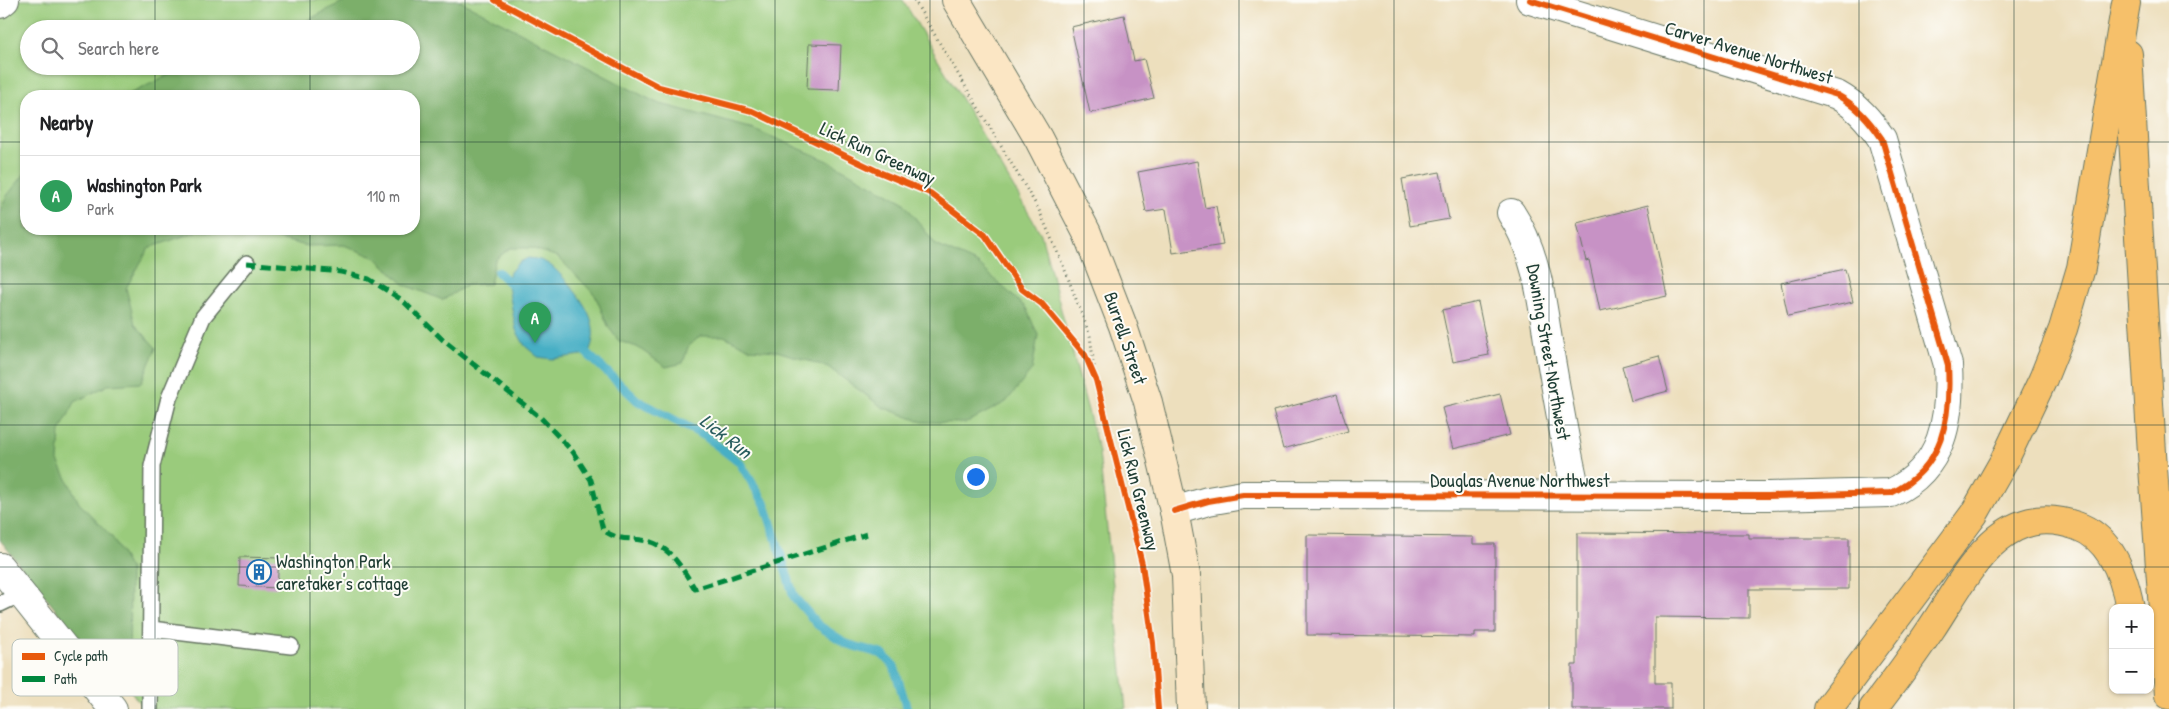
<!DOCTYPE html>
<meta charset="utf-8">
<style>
body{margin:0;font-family:"Patrick Hand",sans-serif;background:#f6f6f6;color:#202124}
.controls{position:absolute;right:15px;bottom:15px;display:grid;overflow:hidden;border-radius:10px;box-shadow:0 1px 4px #0004}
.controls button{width:45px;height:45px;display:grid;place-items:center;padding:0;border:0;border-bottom:1px solid #e0e0e0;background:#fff;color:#202124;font:25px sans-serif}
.you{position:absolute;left:975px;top:476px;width:18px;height:18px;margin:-12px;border:4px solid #fff;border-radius:50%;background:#1a73e8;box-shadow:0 0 0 8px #1a73e833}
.badge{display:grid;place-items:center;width:32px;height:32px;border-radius:50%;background:#1f6fb2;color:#fff;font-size:16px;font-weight:700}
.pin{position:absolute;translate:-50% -41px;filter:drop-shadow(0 1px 2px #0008)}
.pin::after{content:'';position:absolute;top:26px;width:18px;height:15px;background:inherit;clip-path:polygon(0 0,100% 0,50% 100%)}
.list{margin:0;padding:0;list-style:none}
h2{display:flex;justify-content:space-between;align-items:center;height:65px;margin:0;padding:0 20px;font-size:21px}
h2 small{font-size:16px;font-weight:400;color:#757577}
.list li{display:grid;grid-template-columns:32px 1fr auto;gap:15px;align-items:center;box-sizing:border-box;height:80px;padding:0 20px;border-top:1px solid #e0e0e0}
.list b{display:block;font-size:19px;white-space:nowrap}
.list p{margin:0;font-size:16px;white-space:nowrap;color:#757577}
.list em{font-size:16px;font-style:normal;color:#757577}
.icon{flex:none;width:28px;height:28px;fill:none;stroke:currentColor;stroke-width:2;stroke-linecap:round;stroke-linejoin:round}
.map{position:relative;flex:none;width:2169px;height:709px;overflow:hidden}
.search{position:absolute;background:#fff;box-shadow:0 1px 4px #0004;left:20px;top:20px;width:400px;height:55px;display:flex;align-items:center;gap:12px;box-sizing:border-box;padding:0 18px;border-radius:28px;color:#757577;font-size:19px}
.panel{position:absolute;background:#fff;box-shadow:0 1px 4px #0004;left:20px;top:90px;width:400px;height:145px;border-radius:20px}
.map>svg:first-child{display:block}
.green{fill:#9acb7b;stroke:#5c8458;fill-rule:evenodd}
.forest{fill:#7baf6b;stroke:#4d7650}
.water{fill:#46afc5;stroke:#32767c}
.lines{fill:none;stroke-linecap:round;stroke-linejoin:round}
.stream{stroke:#46afc5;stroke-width:9}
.building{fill:#c792c5}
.lane-casing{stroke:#677664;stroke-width:18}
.street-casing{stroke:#677664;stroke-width:30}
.secondary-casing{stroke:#677664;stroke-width:30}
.highway-casing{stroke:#677664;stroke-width:30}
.path{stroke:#677664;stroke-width:3;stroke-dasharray:1 4;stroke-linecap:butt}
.lane{stroke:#fff;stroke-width:15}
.street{stroke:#fff;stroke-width:28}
.secondary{stroke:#fbe6c4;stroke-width:28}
.highway{stroke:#f6c06b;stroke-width:28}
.quiet{stroke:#00873e;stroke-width:5;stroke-dasharray:10 5;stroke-linecap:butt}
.cycleway-casing{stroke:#fdfcf7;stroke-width:9}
.cycleway{stroke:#e8590c;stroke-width:6}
.grid{fill:none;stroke:#1f3d34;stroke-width:1;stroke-opacity:0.55}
.labels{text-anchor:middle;stroke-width:4;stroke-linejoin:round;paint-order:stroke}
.street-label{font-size:19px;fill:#1f3d34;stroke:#fdfcf7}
.poi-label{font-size:19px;fill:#1f3d34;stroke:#fdfcf7;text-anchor:start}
.water-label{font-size:20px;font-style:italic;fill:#2b5f60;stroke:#fdfcf7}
.key{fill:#fdfcf7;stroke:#bac3bc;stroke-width:1}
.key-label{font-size:14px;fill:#1f3d34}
</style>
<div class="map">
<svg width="2169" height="709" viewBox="0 0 2169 709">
<rect width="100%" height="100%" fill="#fdfcf7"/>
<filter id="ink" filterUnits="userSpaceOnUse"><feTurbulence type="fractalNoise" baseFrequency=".02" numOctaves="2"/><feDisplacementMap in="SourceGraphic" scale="10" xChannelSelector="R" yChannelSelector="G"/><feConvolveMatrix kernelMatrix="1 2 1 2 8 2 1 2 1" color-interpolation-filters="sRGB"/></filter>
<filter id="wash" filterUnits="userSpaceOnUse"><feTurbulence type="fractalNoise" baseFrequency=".0096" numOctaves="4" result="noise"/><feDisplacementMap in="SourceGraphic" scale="20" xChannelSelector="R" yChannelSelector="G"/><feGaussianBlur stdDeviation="1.12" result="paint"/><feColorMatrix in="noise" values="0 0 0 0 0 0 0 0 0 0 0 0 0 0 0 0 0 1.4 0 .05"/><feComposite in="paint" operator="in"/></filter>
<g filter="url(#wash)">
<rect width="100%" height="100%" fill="#eddfbd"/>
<path class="green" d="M0 0H903L1041 234 1099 452 1126 709H144L0 513ZM29 29H411V66H29ZM26 96H414V229H26Z"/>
<polygon class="forest" points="346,0 458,0 657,103 754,129 826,160 903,202 936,245 978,264 1026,308 1038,335 1032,370 1006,402 966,423 922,422 882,407 828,367 777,351 750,349 724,336 700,336 688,347 683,363 666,367 637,347 619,341 609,328 595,295 558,257 531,248 510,248 495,260 490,284 467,285 443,300 405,285 376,258 344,245 307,246 263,235 198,231 149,248 126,288 135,324 156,348 141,383 108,385 75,402 60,431 58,461 79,503 112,537 130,569 129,664 115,684 0,540 0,212 6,197 26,172 26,229 414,229 414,96 125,96 169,75 199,66 411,66 411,29 291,29"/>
<path class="water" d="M528 258C549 259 556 270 569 284 586 305 602 327 588 354L552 359 538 357 525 346 516 330 507 281 510 272 518 263Z"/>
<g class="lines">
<g class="stream">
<polyline points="498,272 516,289"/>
<polyline points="579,346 638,401 705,436 740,463 765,504 794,597 818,625 847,644 882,654 894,666 907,709"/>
</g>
</g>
<g id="blocks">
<g class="building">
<polygon points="1124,15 1134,61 1144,59 1154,98 1090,113 1071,27"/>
<polygon points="809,44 841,45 839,90 807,89"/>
<polygon points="1197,161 1205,208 1216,206 1223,245 1173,253 1166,209 1146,212 1138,172"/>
<polygon points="1440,172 1449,219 1410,226 1402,179"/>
<polygon points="1648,205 1667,296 1600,311 1589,260 1586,261 1577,223"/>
<polygon points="1845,269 1853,302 1788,316 1781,283"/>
<polygon points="1478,302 1489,355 1453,362 1442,310"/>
<polygon points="1659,356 1668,391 1631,401 1622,366"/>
<polygon points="1337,394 1348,431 1283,449 1273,411"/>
<polygon points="1500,394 1510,435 1453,449 1442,408"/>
<polygon points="1577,533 1749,534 1749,538 1849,538 1849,589 1749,589 1749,618 1655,617 1655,683 1671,683 1671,709 1572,709 1572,665 1577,665"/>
<polygon points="1307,535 1473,537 1473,544 1495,544 1495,632 1475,632 1475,637 1307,635"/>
<polygon points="240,557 279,558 277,588 239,586"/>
</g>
</g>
</g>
<g filter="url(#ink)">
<use href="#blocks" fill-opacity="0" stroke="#677664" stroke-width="1"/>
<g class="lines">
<defs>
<g id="lane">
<polyline points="0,604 21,594"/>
<polyline points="151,629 291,646"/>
<polyline points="150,709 152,466 169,398 203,317 247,263"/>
</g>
<g id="street">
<polyline points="0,4 5,0"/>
<path d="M1511 213C1539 255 1543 311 1551 360 1559 405 1566 450 1577 495"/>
<path d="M1174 511 1208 501 1243 495 1768 496 1891 493C1944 468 1951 418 1948 365L1882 139C1869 120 1857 106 1837 95L1530 0"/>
<polyline points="0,567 113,709"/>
</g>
<polyline id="secondary" points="956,0 1038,138 1087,233 1123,326 1148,402 1174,511 1186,575 1191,709"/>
<g id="highway">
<polyline points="2128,54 2152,453 2169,695"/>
<polyline points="1828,709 1974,514 2003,463 2043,379 2063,329 2081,268 2126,3"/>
<path d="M1873 709C1893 683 1913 656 1931 629 1966 577 2000 498 2077 526 2111 538 2124 575 2130 608"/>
</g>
</defs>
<use href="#lane" class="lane-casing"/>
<use href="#street" class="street-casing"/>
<use href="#secondary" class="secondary-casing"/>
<use href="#highway" class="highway-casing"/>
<polyline class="path" points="914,0 1038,208 1065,270 1090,336 1096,380"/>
<use href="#lane" class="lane"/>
<use href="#street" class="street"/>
<use href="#secondary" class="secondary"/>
<use href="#highway" class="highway"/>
<path class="quiet" d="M247 263 341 272 369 279 402 300 443 340 541 418 573 452 591 480 603 530C621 543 631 536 651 542 672 549 684 571 695 589L867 534"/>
<defs>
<g id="cycleway">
<polyline points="495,0 659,87 752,111 879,172 930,193 985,235 1022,289 1042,304 1085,355 1096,380 1142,564 1153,643 1158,709"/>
<path d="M1174 511 1208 501 1243 495 1768 496 1891 493C1944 468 1951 418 1948 365L1882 139C1869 120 1857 106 1837 95L1530 0"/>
</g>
</defs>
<use href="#cycleway" class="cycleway-casing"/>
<use href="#cycleway" class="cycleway"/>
</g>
</g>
<path class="grid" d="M155 0V29M310 0V29M465 0V709M620 0V709M775 0V709M930 0V709M1084 0V709M1239 0V709M1394 0V709M1549 0V709M1704 0V709M1859 0V709M2014 0V709M155 66V96M310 66V96M0 142H26M414 142H2169M155 229V709M310 229V709M0 284H2169M0 425H2169M0 567H2169"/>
<defs>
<symbol id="building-ring" viewBox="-11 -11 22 22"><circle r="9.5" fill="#fdfcf7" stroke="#1f6fb2" stroke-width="1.5"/><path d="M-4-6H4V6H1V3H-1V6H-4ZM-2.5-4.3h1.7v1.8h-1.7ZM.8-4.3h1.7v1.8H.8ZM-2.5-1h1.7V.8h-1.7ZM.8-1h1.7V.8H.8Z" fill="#1f6fb2"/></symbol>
</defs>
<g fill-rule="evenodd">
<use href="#building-ring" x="245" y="558" width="28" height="28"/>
</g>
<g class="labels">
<g class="street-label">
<text transform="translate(1749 52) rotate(17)" y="7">Carver Avenue Northwest</text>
<text transform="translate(878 153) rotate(25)" y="7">Lick Run Greenway</text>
<text transform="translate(1126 338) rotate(71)" y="7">Burrell Street</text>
<text transform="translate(1549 352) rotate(80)" y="7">Downing Street Northwest</text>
<text x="1520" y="487">Douglas Avenue Northwest</text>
<text transform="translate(1139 490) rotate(76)" y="7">Lick Run Greenway</text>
</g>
<g class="poi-label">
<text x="276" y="568">Washington Park<tspan x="276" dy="22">caretaker's cottage</tspan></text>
</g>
<g class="water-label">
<text transform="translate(726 436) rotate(38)" y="7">Lick Run</text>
</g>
</g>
<rect x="12" y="639" width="166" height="57" rx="8" class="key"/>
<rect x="22" y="653" width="23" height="7" fill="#e8590c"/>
<rect x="22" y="676" width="23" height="6" fill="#00873e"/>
<g class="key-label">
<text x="54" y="661">Cycle path</text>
<text x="54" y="684">Path</text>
</g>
</svg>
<div class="controls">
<button>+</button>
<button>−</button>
</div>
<div class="you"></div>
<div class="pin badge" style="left:535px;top:343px;background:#2e9e5b">A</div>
<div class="search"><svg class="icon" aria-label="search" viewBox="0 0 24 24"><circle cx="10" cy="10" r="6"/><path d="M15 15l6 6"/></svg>Search here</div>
<section class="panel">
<h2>Nearby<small></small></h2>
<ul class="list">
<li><span class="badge" style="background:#2e9e5b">A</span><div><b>Washington Park</b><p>Park</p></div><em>110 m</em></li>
</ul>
</section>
</div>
